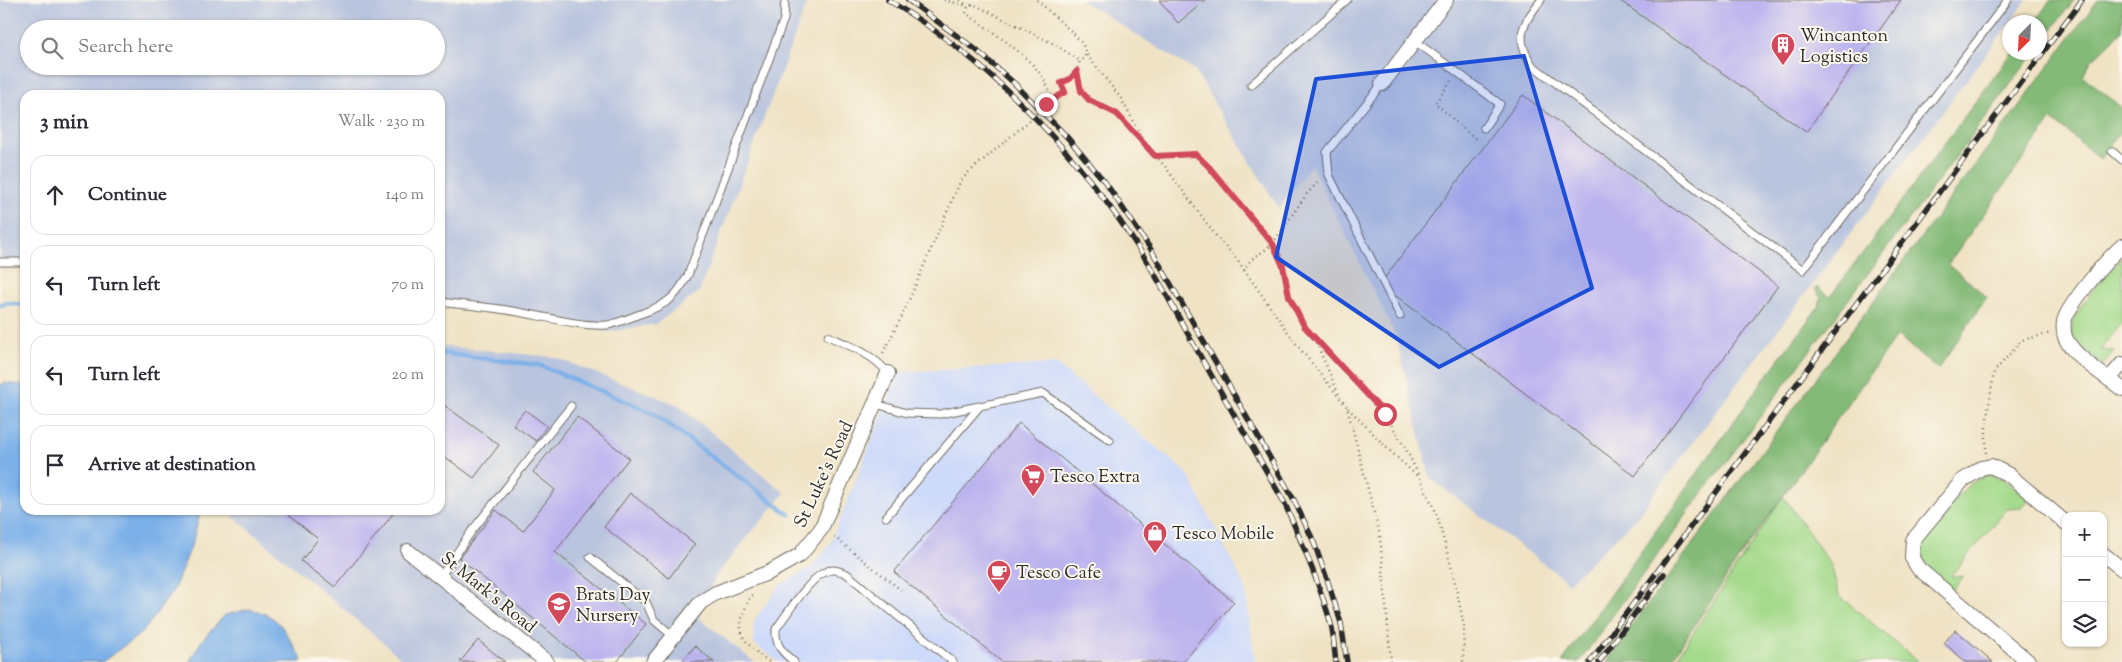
<!DOCTYPE html>
<meta charset="utf-8">
<style>
body{margin:0;font-family:"Sorts Mill Goudy",serif;background:#f7f7f7;color:#2b2b33}
.controls{position:absolute;right:15px;bottom:15px;display:grid;overflow:hidden;border-radius:10px;box-shadow:0 1px 4px #0004}
.controls button{width:45px;height:45px;display:grid;place-items:center;padding:0;border:0;border-bottom:1px solid #e1e1e2;background:#fff;color:#2b2b33;font:25px sans-serif}
.compass{position:absolute;left:2002px;top:15px;width:45px;height:45px;border-radius:50%;background:#fff;box-shadow:0 1px 4px #0004;rotate:204deg}
.stop{position:absolute;width:15px;height:15px;margin:-11px;border:4px solid #d1495b;border-radius:50%;background:#fff}
.stop.end{background:#d1495b;border-color:#fff;box-shadow:0 1px 5px #0008}
.list{margin:0;padding:0;list-style:none}
h2{display:flex;justify-content:space-between;align-items:center;height:65px;margin:0;padding:0 20px;font-size:21px}
h2 small{font-size:16px;font-weight:400;color:#7c7c81}
.list li{display:grid;grid-template-columns:32px 1fr auto;gap:15px;align-items:center;box-sizing:border-box;height:80px;margin:0 10px 10px;padding:0 10px;border:1px solid #e1e1e2;border-radius:15px}
.list b{display:block;font-size:19px;white-space:nowrap}
.list em{font-size:16px;font-style:normal;color:#7c7c81}
.icon{flex:none;width:28px;height:28px;fill:none;stroke:currentColor;stroke-width:2;stroke-linecap:round;stroke-linejoin:round}
.map{position:relative;flex:none;width:2122px;height:662px;overflow:hidden}
.search{position:absolute;background:#fff;box-shadow:0 1px 4px #0004;left:20px;top:20px;width:425px;height:55px;display:flex;align-items:center;gap:12px;box-sizing:border-box;padding:0 18px;border-radius:28px;color:#7c7c81;font-size:19px}
.panel{position:absolute;background:#fff;box-shadow:0 1px 4px #0004;left:20px;top:90px;width:425px;height:425px;border-radius:15px}
.map>svg:first-child{display:block}
.built{fill:#cedafa}
.industrial{fill:#b9c4de;fill-rule:evenodd}
.green{fill:#a4da8b;stroke:#68825b}
.forest{fill:#83ba77;stroke:#577251}
.water{fill:#7cb0e9;stroke:#546e8a}
.lines{fill:none;stroke-linecap:round;stroke-linejoin:round}
.stream{stroke:#7cb0e9;stroke-width:4.5}
.building{fill:#bbb3ee}
.lane-casing{stroke:#706b61;stroke-width:9}
.street-casing{stroke:#706b61;stroke-width:16}
.path{stroke:#706b61;stroke-width:2.5;stroke-dasharray:1 4;stroke-linecap:butt}
.lane{stroke:#fff;stroke-width:7}
.street{stroke:#fff;stroke-width:14}
.rail-casing{stroke:#2b2b2b;stroke-width:5.5}
.rail{stroke:#fbf7ec;stroke-width:4;stroke-dasharray:11;stroke-linecap:butt}
.route{stroke:#d1495b;stroke-width:6}
.marked{fill:#1d4ed8;fill-opacity:0.2;stroke:#1d4ed8;stroke-width:4;stroke-linejoin:round}
.labels{text-anchor:middle;stroke-width:4;stroke-linejoin:round;paint-order:stroke}
.poi-label{font-size:18px;fill:#2b2b2b;stroke:#fbf7ec;text-anchor:start}
.street-label{font-size:18px;fill:#2b2b2b;stroke:#fbf7ec}
</style>
<div class="map">
<svg width="2122" height="662" viewBox="0 0 2122 662">
<rect width="100%" height="100%" fill="#fbf7ec"/>
<filter id="ink" filterUnits="userSpaceOnUse"><feTurbulence type="fractalNoise" baseFrequency=".02" numOctaves="2"/><feDisplacementMap in="SourceGraphic" scale="10" xChannelSelector="R" yChannelSelector="G"/><feConvolveMatrix kernelMatrix="1 2 1 2 8 2 1 2 1" color-interpolation-filters="sRGB"/></filter>
<filter id="wash" filterUnits="userSpaceOnUse"><feTurbulence type="fractalNoise" baseFrequency=".0096" numOctaves="4" result="noise"/><feDisplacementMap in="SourceGraphic" scale="20" xChannelSelector="R" yChannelSelector="G"/><feGaussianBlur stdDeviation="1.12" result="paint"/><feColorMatrix in="noise" values="0 0 0 0 0 0 0 0 0 0 0 0 0 0 0 0 0 1.4 0 .05"/><feComposite in="paint" operator="in"/></filter>
<g filter="url(#wash)">
<rect width="100%" height="100%" fill="#f0e3c5"/>
<polygon class="built" points="1056,364 1187,473 1245,587 1255,662 778,662 754,643 753,626 757,616 780,585 810,568 830,544 899,372"/>
<g class="industrial">
<path d="M0 0H808L699 292 656 324 608 332 530 314 440 306V95H25V269L0 268ZM29 29H436V66H29Z"/>
<polygon points="1081,0 2027,0 1635,519 1569,583 1430,478 1396,336 1311,165 1279,209 1195,71"/>
<polygon points="440,346 554,357 678,405 785,493 716,575 699,618 754,662 406,662 234,517 233,510 440,510"/>
</g>
<g class="green">
<path d="M2122 258V323L2100 350 2114 351 2103 365C2093 356 2073 345 2072 331 2071 310 2108 274 2122 258Z"/>
<path d="M1988 475 2002 478 2030 499 2022 508 2007 509 1952 574V577L1964 576 1952 590C1932 574 1917 566 1923 538 1940 518 1963 482 1988 475Z"/>
<polygon points="1783,496 1831,565 1839,595 1918,662 1674,662"/>
</g>
<g class="forest">
<polygon points="2051,0 2074,0 2040,45 2040,22 2034,22"/>
<polygon points="2098,0 2122,0 2122,31 2091,61 2083,76 2122,108 2122,130 2119,134 2100,159 2052,119 1948,264 1987,297 1938,369 1897,335 1741,555 1670,662 1607,662 1625,635"/>
<polygon points="2012,53 2034,53 1678,526 1579,662 1562,662 1770,371 1819,306 1821,298 1815,289 1817,287 1830,297"/>
</g>
<g class="water">
<polygon points="5,383 25,385 25,510 201,510 192,544 174,589 143,632 102,662 0,662 0,385"/>
<path d="M249 609C284 617 282 630 301 657V662H189L203 639 225 615Z"/>
</g>
<g class="lines">
<g class="stream">
<polyline points="0,305 7,303 25,305"/>
<polyline points="440,353 539,365 653,413 790,515"/>
</g>
</g>
<g id="blocks">
<g class="building">
<polygon points="1159,0 1206,0 1178,23"/>
<polygon points="1619,0 1901,0 1806,132"/>
<polygon points="1523,95 1778,286 1635,476 1380,284"/>
<polygon points="440,402 499,445 474,478 440,453"/>
<polygon points="525,410 547,426 536,441 513,425"/>
<polygon points="577,417 629,458 555,552 646,624 617,662 586,662 459,558 496,510 523,531 555,490 533,472"/>
<polygon points="1019,423 1234,602 1183,662 1002,662 894,572"/>
<polygon points="630,493 695,544 669,578 604,527"/>
<polygon points="288,510 396,510 335,587 301,561 318,539 286,513"/>
<polygon points="1955,630 1965,638 1993,662 1966,662 1944,643"/>
<polygon points="478,640 505,662 460,662"/>
<polygon points="695,646 714,662 682,662"/>
</g>
</g>
</g>
<g filter="url(#ink)">
<use href="#blocks" fill-opacity="0" stroke="#706b61" stroke-width="1"/>
<g class="lines">
<defs>
<g id="lane">
<path d="M1541 0C1522 25 1514 37 1532 65L1803 270 2008 0"/>
<polyline points="1415,41 1500,104 1484,128"/>
<polyline points="1382,84 1327,152 1329,175 1400,316"/>
<polyline points="1251,85 1347,0"/>
<polyline points="2112,151 2122,160"/>
<polyline points="0,262 25,262"/>
<path d="M440 302C464 305 488 307 512 311 539 315 580 327 607 325 619 323 631 317 643 313 667 304 676 298 688 275L784 19 785 0"/>
<path d="M828 336C850 346 873 354 888 373"/>
<polyline points="876,404 907,413 940,414 1043,393 1110,440"/>
<polyline points="886,517 980,406"/>
<polyline points="590,557 646,602 654,620 673,636"/>
<polyline points="440,577 471,532 571,406"/>
<path d="M794 662C782 652 775 645 776 629 787 614 809 579 825 572 833 568 840 571 847 574L953 662"/>
</g>
<g id="street">
<polyline points="1382,84 1446,0"/>
<path d="M2122 246C2109 257 2066 307 2064 322 2063 328 2064 337 2067 341 2077 359 2106 376 2122 389"/>
<polyline points="2109,379 2122,364"/>
<polyline points="408,551 547,662"/>
<polyline points="2103,554 2122,569"/>
<polyline points="653,662 701,602 716,593 770,572 800,555 821,529 888,373"/>
<polyline points="2029,662 1918,568 1912,558 1913,540 1962,481 1981,468 1991,466 2009,475 2066,523"/>
</g>
</defs>
<use href="#lane" class="lane-casing"/>
<use href="#street" class="street-casing"/>
<g class="path">
<polyline points="944,0 968,6"/>
<polyline points="960,0 967,5"/>
<path d="M1037 0 1075 35 1085 48V58L1080 61C1076 73 1073 78 1061 83L1065 91 1051 99"/>
<polyline points="972,5 972,0"/>
<polyline points="1087,55 1120,97 1146,144"/>
<polyline points="1077,71 1081,91 1089,100 1117,114 1164,165 1216,236 1235,257 1297,345 1347,407 1380,536 1391,662"/>
<path d="M1451 81 1435 103C1450 115 1461 128 1476 139"/>
<polyline points="1155,156 1196,154 1209,167 1273,243 1283,266 1289,296 1304,325 1385,414 1408,453 1436,512 1453,573 1464,626 1463,662"/>
<path d="M1244 271C1250 255 1262 255 1273 243L1306 195 1320 180"/>
<polyline points="1314,338 1340,397"/>
<path d="M883 353 903 314 960 182 968 173 1029 121 1051 99C1048 64 992 33 966 13L968 6 975 5 1056 45 1080 61"/>
<polyline points="1348,408 1389,450 1417,476"/>
<polyline points="1986,453 1986,425 1994,372 2022,340 2051,333"/>
<polyline points="834,537 901,590"/>
<path d="M753 595C749 598 747 603 745 609 733 636 749 646 769 662"/>
</g>
<use href="#lane" class="lane"/>
<use href="#street" class="street"/>
<defs>
<g id="rail">
<path d="M888 0C992 62 1078 154 1143 255 1160 282 1175 310 1190 338 1221 393 1253 447 1284 502 1302 542 1319 582 1331 624 1334 636 1334 650 1336 662"/>
<polyline points="908,0 975,49 1014,83 1067,137 1105,182 1152,251 1293,498 1313,540 1327,579 1341,623 1347,662"/>
<polyline points="1590,662 2082,0"/>
<polyline points="1599,662 1664,574"/>
</g>
</defs>
<use href="#rail" class="rail-casing"/>
<use href="#rail" class="rail"/>
</g>
</g>
<g class="lines" filter="url(#ink)">
<polyline class="route" points="1046,104 1065,92 1061,83 1070,79 1077,71 1081,91 1089,100 1117,114 1155,156 1196,154 1209,167 1273,244 1283,266 1289,296 1304,326 1385,414"/>
</g>
<path class="marked" d="M1524 56 1592 288 1439 367 1276 257 1316 79Z"/>
<defs>
<symbol id="building-pin" viewBox="-11 -11 22 30"><path d="M0 17L-7.5 6A9.5 9.5 0 1 1 7.5 6Z" fill="#d1495b" stroke="#fbf7ec"/><path d="M-4-6H4V6H1V3H-1V6H-4ZM-2.5-4.3h1.7v1.8h-1.7ZM.8-4.3h1.7v1.8H.8ZM-2.5-1h1.7V.8h-1.7ZM.8-1h1.7V.8H.8Z" fill="#fff"/></symbol>
<symbol id="supermarket-pin" viewBox="-11 -11 22 30"><path d="M0 17L-7.5 6A9.5 9.5 0 1 1 7.5 6Z" fill="#d1495b" stroke="#fbf7ec"/><path d="M-6-5.5h2.5l.6 2H6L4.5 2H-2.5L-4.4-4H-6ZM-1.5 3.2a1.3 1.3 0 1 0 .1 0ZM3 3.2a1.3 1.3 0 1 0 .1 0Z" fill="#fff"/></symbol>
<symbol id="shop-pin" viewBox="-11 -11 22 30"><path d="M0 17L-7.5 6A9.5 9.5 0 1 1 7.5 6Z" fill="#d1495b" stroke="#fbf7ec"/><path d="M-5-2.5h2.3a2.7 3.5 0 0 1 5.4 0H5L5.5 6h-11ZM-1.5-2.5h3a1.5 2.3 0 0 0-3 0Z" fill="#fff"/></symbol>
<symbol id="cafe-pin" viewBox="-11 -11 22 30"><path d="M0 17L-7.5 6A9.5 9.5 0 1 1 7.5 6Z" fill="#d1495b" stroke="#fbf7ec"/><path d="M-5.5-4.5H6V0H3Q3 3.5 0 3.5H-2.5Q-5.5 3.5-5.5 0ZM3-3.2v2h1.7v-2ZM-6 4.5H4V6H-6Z" fill="#fff"/></symbol>
<symbol id="school-pin" viewBox="-11 -11 22 30"><path d="M0 17L-7.5 6A9.5 9.5 0 1 1 7.5 6Z" fill="#d1495b" stroke="#fbf7ec"/><path d="M0-5L7-2L0 1L-7-2ZM-4 1L0 2.5L4 1V4Q0 6-4 4Z" fill="#fff"/></symbol>
</defs>
<g fill-rule="evenodd">
<use href="#building-pin" x="1769" y="31" width="28" height="38"/>
<use href="#supermarket-pin" x="1019" y="462" width="28" height="38"/>
<use href="#shop-pin" x="1141" y="519" width="28" height="38"/>
<use href="#cafe-pin" x="985" y="558" width="28" height="38"/>
<use href="#school-pin" x="545" y="590" width="28" height="38"/>
</g>
<g class="labels">
<g class="poi-label">
<text x="1800" y="41">Wincanton<tspan x="1800" dy="21">Logistics</tspan></text>
<text x="1050" y="482">Tesco Extra</text>
<text x="1172" y="539">Tesco Mobile</text>
<text x="1016" y="578">Tesco Cafe</text>
<text x="576" y="600">Brats Day<tspan x="576" dy="21">Nursery</tspan></text>
</g>
<g class="street-label">
<text transform="translate(823 474) rotate(-65)" y="6">St Luke's Road</text>
<text transform="translate(489 592) rotate(39)" y="6">St Mark's Road</text>
</g>
</g>
</svg>
<div class="controls">
<button>+</button>
<button>−</button>
<button><svg class="icon" aria-label="layers" viewBox="0 0 24 24"><path d="M12 4l9 5-9 5-9-5zM3 14l9 5 9-5"/></svg></button>
</div>
<svg class="compass" viewBox="-18 -18 36 36"><path d="M0-13l5 13h-10z" fill="#e53935"/><path d="M0 13l5-13h-10z" fill="#7c7c81"/></svg>
<div class="stop" style="left:1385px;top:414px"></div>
<div class="stop end" style="left:1046px;top:104px"></div>
<div class="search"><svg class="icon" aria-label="search" viewBox="0 0 24 24"><circle cx="10" cy="10" r="6"/><path d="M15 15l6 6"/></svg>Search here</div>
<section class="panel">
<h2>3 min<small>Walk · 230 m</small></h2>
<ul class="list">
<li><svg class="icon" aria-label="ahead" viewBox="0 0 24 24"><path d="M12 20V5M6 11l6-6 6 6"/></svg><div><b>Continue</b></div><em>140 m</em></li>
<li><svg class="icon" aria-label="left" viewBox="0 0 24 24"><path d="M17 20v-9H6M10 6l-5 5 5 5"/></svg><div><b>Turn left</b></div><em>70 m</em></li>
<li><svg class="icon" aria-label="left" viewBox="0 0 24 24"><path d="M17 20v-9H6M10 6l-5 5 5 5"/></svg><div><b>Turn left</b></div><em>20 m</em></li>
<li><svg class="icon" aria-label="arrive" viewBox="0 0 24 24"><path d="M6 21V4h12l-3 4 3 4H6"/></svg><div><b>Arrive at destination</b></div></li>
</ul>
</section>
</div>
